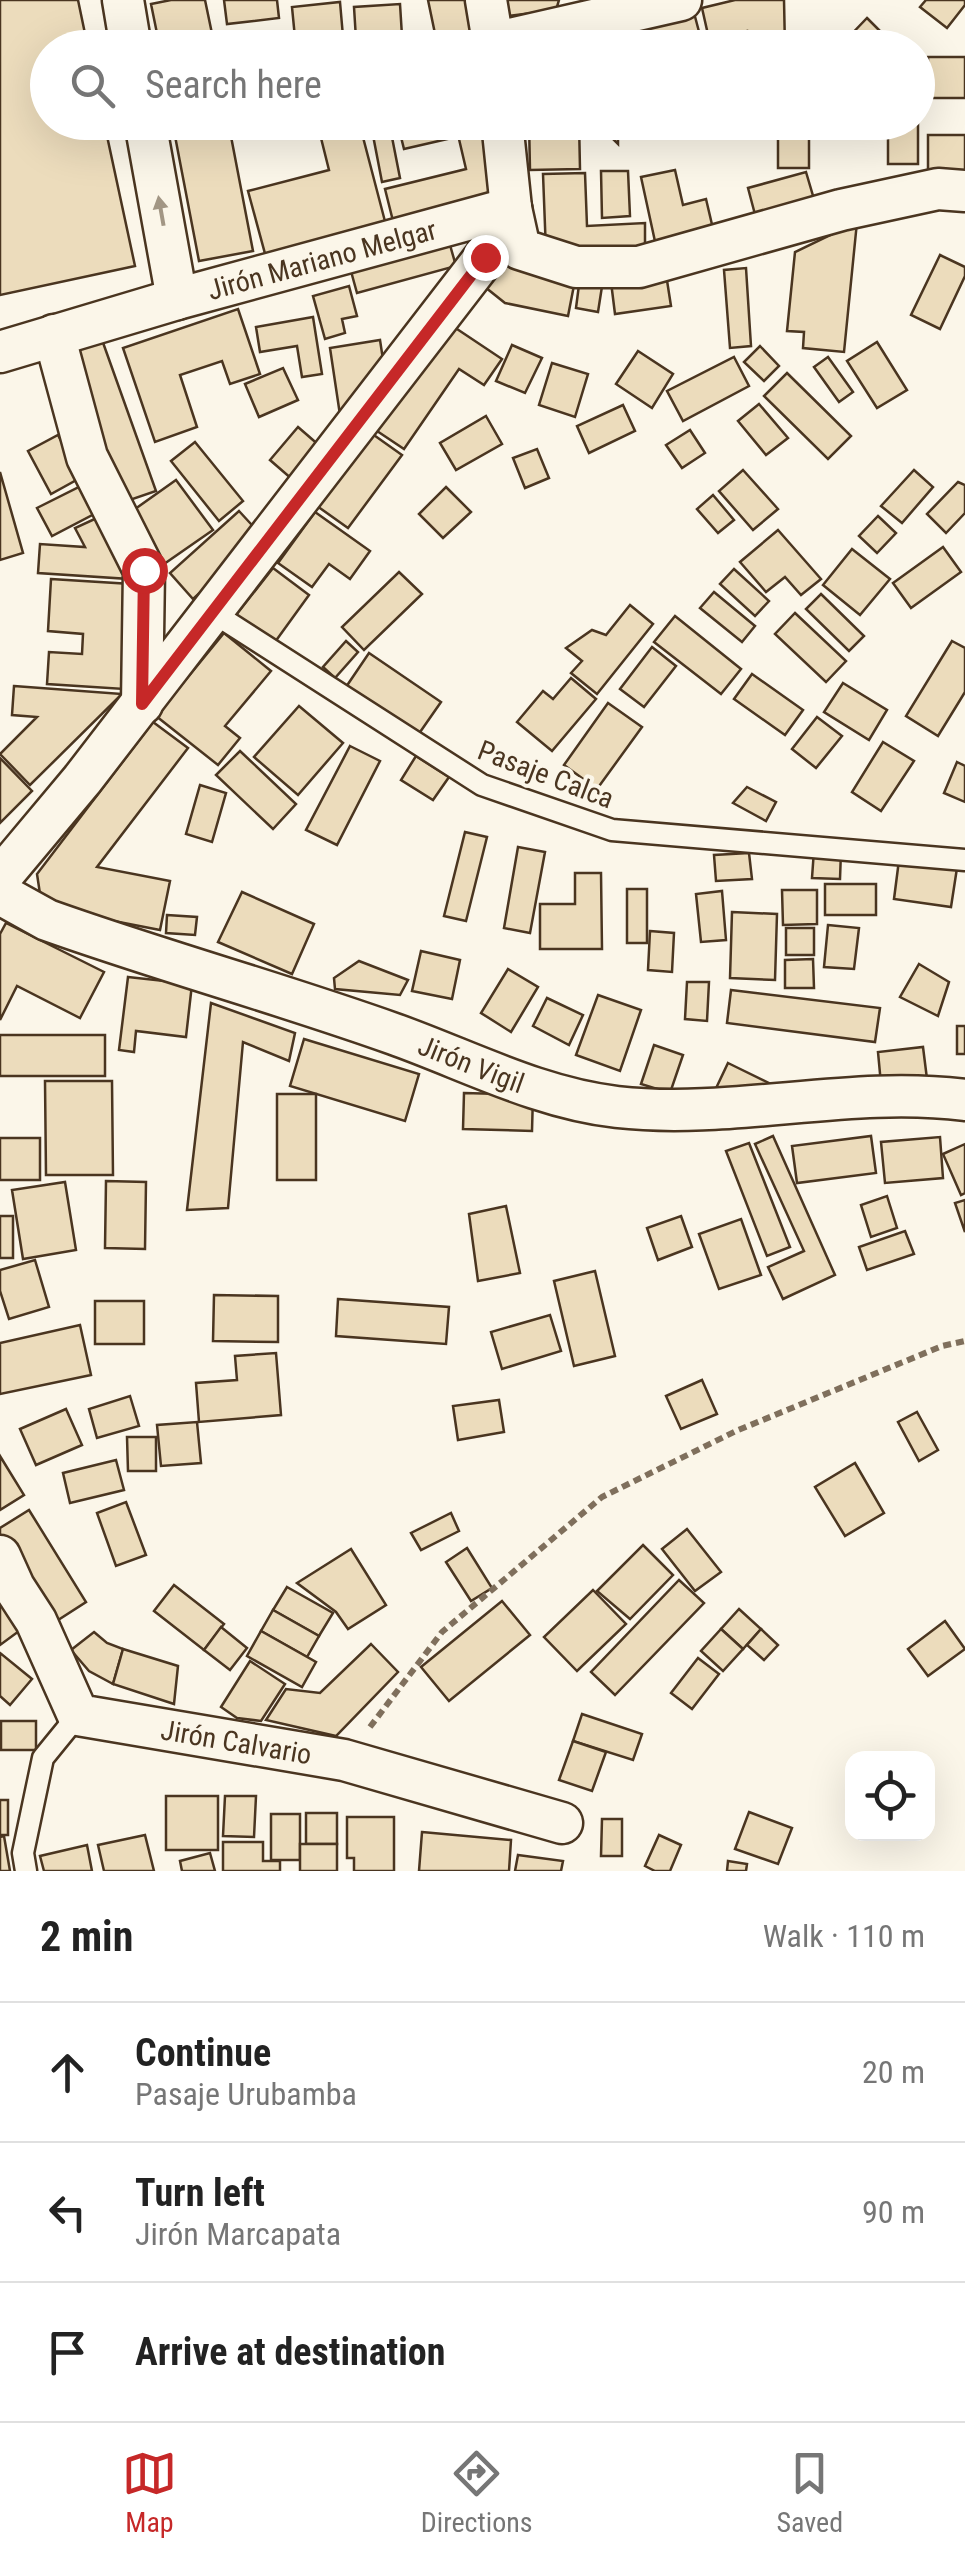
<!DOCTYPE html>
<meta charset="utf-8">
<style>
body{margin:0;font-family:"Roboto Condensed",sans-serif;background:#f6f6f6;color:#222}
.controls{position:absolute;right:30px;bottom:30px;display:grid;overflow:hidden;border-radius:20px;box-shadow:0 10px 40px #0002}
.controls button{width:90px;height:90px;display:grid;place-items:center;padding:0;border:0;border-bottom:2px solid #e0e0e0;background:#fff;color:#222;font:50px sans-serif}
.stop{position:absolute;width:30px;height:30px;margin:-22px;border:8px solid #c62828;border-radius:50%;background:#fff}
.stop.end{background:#c62828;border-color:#fff;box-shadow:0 2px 10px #0008}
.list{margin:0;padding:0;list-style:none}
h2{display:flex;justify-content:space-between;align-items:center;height:130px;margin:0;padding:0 40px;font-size:42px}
h2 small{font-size:32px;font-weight:400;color:#767676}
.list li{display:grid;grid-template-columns:65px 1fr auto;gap:30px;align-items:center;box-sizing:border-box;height:140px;padding:0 40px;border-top:2px solid #e0e0e0}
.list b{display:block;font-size:38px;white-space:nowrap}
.list p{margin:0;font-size:32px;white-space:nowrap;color:#767676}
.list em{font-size:32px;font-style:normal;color:#767676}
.icon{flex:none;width:55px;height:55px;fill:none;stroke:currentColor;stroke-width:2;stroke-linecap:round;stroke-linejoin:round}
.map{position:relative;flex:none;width:965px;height:1871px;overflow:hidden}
.search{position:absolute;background:#fff;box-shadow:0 10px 40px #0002;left:30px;right:30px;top:30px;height:110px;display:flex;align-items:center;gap:25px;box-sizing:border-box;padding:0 35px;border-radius:55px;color:#767676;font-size:38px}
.sheet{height:550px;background:#fff}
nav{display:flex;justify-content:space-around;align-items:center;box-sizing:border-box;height:140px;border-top:2px solid #e0e0e0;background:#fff;font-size:28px;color:#767676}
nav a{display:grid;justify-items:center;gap:5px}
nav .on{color:#c62828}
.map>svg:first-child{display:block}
.building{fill:#ecdcbc;stroke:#4a3520;stroke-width:2.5}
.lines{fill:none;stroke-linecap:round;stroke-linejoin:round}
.service-casing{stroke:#4a3520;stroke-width:25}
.minor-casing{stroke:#4a3520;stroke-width:45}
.path{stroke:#7f6f5c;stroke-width:6;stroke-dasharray:8 5;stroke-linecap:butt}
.service{stroke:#fbf6e9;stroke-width:20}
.minor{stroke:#fbf6e9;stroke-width:40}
.oneway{fill:#a29684}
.route{stroke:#c62828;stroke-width:12}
.labels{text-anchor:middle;stroke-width:8;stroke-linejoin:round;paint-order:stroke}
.street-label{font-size:28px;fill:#4a3520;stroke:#fbf6e9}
</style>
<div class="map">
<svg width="965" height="1871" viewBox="0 0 965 1871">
<rect width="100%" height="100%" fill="#fbf6e9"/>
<g class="building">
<polygon points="0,0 78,0 88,48 48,48 48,122 104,122 135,266 0,295"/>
<polygon points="171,0 205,0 215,48 160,48 151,4"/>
<polygon points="224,0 277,0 279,18 227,24"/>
<polygon points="428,0 468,0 478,48 438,48"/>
<polygon points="506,0 559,0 556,10 508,16"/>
<polygon points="735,0 784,0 785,48 748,48 747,31 709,39 702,8"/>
<polygon points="926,0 965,0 965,5 947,28 920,7"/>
<polygon points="340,2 344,48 296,48 292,7"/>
<polygon points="400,4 402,36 356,39 354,7"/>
<polygon points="693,9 702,43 683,48 585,48 583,36"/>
<polygon points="867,18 897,48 849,48 844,42"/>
<rect x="928" y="57" width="37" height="41"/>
<polygon points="918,68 918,164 888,164 888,122 918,122"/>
<polygon points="317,122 359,122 387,229 267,261 248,191 329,170"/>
<polygon points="389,122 400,178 382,182 371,125"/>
<polygon points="409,122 452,122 456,137 404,149 398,125"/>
<polygon points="455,122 488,122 490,202 394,225 385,189 466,169"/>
<polygon points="529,122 579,122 580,169 530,170"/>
<polygon points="596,122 618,122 618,144"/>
<polygon points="629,122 740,122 740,132 629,133"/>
<polygon points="750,122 809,122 809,168 778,168 778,128 750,128"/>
<polygon points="229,126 253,251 199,261 175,136"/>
<rect x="928" y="135" width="37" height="39"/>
<polygon points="675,170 683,205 706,199 714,233 656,246 641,177"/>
<polygon points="601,171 628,171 630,216 602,218"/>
<polygon points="806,172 816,206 757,222 748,188"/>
<polygon points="585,173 587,226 645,223 645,248 546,252 543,174"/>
<polygon points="857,222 844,352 803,348 804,332 787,331 795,252"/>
<polygon points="448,238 456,266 357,293 349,264"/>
<polygon points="499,250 576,275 568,316 505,303 475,279"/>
<polygon points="940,255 965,267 965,276 940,329 911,315"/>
<polygon points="746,268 751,346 730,348 724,270"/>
<polygon points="666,274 671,306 615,314 611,282"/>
<polygon points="580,277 603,280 598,312 576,308"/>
<polygon points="349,286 357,316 342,319 345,333 325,339 313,296"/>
<polygon points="238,309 260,374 230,384 222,361 180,375 197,427 155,442 123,348"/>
<polygon points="313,317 322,374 302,377 297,346 260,352 256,327"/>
<polygon points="445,321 502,359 484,385 459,369 404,449 371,427"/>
<polygon points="101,337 156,491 124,502 69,348"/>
<polygon points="380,340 384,366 340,415 330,348"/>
<polygon points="877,342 907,390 877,408 847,361"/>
<polygon points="512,345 542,358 525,393 496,381"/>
<polygon points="760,346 779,366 764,381 744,362"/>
<polygon points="638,351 673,374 652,408 616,384"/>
<polygon points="734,357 749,386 683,421 667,391"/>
<polygon points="828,357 853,392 839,402 814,367"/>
<polygon points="552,363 588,374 575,417 539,405"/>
<polygon points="283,368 298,400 259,417 245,384"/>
<polygon points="787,373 851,436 828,459 764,396"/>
<polygon points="759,404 788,438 766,455 738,421"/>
<polygon points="623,405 635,431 589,453 577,426"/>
<polygon points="486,416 502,444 456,470 440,443"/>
<polygon points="298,427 321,447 293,480 270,460"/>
<polygon points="690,430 705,453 682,468 666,445"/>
<polygon points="371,433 402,455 348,528 317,506"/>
<polygon points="58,435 80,478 51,494 28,451"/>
<polygon points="195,442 243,501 219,521 171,461"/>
<polygon points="537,449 549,478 525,488 513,458"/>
<polygon points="743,470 778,509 753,530 719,491"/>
<polygon points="914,470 933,487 902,523 881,506"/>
<polygon points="0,472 23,553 0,560"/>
<polygon points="176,480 213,530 164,564 128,514"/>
<polygon points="958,482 965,485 965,513 946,533 927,514"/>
<polygon points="83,485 98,512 52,536 37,508"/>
<polygon points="446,487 471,512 443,538 419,514"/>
<polygon points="713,495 734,520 718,533 697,509"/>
<polygon points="239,511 262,536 193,599 170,573"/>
<polygon points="315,512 370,551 350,579 329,564 312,587 278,563"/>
<polygon points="878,516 896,533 877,553 859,536"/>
<polygon points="99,517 130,579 38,573 40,544 85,547 75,528"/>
<polygon points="778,530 821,579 801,595 785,577 766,592 740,562"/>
<polygon points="943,547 961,572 911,608 893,583"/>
<polygon points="852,549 890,579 860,615 823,585"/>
<polygon points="273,568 309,595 275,642 236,615"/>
<polygon points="734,569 769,601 755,616 720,584"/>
<polygon points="399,572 422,594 364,650 342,627"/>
<polygon points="51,579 131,584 124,689 47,684 49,652 82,654 83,634 48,631"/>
<polygon points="714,592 755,626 742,642 700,608"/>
<polygon points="821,594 864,636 849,651 806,609"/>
<polygon points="630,605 653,624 597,694 571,673 582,661 566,648 592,630 606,635"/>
<polygon points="795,613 846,661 826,682 775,634"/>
<polygon points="675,616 741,669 721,694 654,642"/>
<polygon points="224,633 271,671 225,726 240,738 218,765 156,716"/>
<polygon points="346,641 358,652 335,678 323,667"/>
<polygon points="952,641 965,648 965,692 938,736 906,716"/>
<polygon points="652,647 676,666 644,707 620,689"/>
<polygon points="369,653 441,702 418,735 346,687"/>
<polygon points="752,674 803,710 785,735 734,699"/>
<polygon points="571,678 596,699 552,751 517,722 543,691 553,699"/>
<polygon points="843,683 887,710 869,740 824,712"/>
<polygon points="14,686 122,694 30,785 0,754 37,717 12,715"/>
<polygon points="608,703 642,727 597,789 564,765"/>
<polygon points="299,706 343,743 298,795 254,757"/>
<polygon points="817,717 842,736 816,768 792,749"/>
<polygon points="153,722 188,748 97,867 170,881 160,930 42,907 37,874"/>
<polygon points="883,742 914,761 881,811 852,792"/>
<polygon points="350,746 380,761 337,845 306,830"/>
<polygon points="240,751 296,804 273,829 216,775"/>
<polygon points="416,756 449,777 433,800 401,780"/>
<polygon points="0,758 32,791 0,823"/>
<polygon points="957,762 965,766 965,802 944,793"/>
<polygon points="200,785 226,793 212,842 186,834"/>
<polygon points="747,787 776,802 766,821 733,803"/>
<polygon points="465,832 487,837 466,921 444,916"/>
<polygon points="518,847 545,852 530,933 504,928"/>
<polygon points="814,850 841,851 840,879 812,878"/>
<polygon points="749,853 752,879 716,881 714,855"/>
<polygon points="899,860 957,868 951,907 894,899"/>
<polygon points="575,873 601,873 602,949 540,949 540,904 575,904"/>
<rect x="825" y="884" width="51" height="31"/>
<rect x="627" y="889" width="20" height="54"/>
<polygon points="782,890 817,890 817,924 783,925"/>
<polygon points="722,891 726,940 701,942 696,894"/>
<polygon points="242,892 314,924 292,974 218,942"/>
<polygon points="732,912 777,914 775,980 730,978"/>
<polygon points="167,915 197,917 195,935 166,933"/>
<polygon points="6,923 104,972 80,1018 17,986 0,1020 0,934"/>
<polygon points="828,925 859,928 854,969 824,967"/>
<rect x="786" y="928" width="28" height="27"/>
<polygon points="650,931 674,933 672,972 648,970"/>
<polygon points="421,951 460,960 452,999 412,991"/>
<polygon points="813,959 814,988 785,988 785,960"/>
<polygon points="359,961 408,980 400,995 335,989 334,978"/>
<polygon points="919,964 949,982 938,1016 900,997"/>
<polygon points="508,969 538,987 511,1032 481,1013"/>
<polygon points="128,977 192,984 186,1037 136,1031 134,1052 119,1050"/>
<polygon points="687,982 709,982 707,1021 685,1019"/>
<polygon points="731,990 880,1008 875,1042 727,1023"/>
<polygon points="598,995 641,1010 620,1071 576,1055"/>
<polygon points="547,998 583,1015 569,1045 533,1026"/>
<polygon points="211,1003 295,1033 289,1061 243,1042 228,1208 187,1210"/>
<rect x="957" y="1026" width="8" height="28"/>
<rect x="0" y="1035" width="105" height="41"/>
<polygon points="304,1039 419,1074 405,1121 290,1086"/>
<polygon points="654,1045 683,1055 670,1093 641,1084"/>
<polygon points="923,1047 927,1079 881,1084 878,1052"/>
<polygon points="728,1063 771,1084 764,1099 709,1103"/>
<polygon points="45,1081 112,1081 113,1175 46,1175"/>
<polygon points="464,1093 533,1095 532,1131 463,1129"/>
<rect x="277" y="1094" width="39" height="86"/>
<polygon points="773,1136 835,1275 783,1299 768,1267 804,1251 755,1144"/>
<polygon points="871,1136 876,1173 797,1183 792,1146"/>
<polygon points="940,1137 943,1178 885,1183 881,1142"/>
<rect x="0" y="1138" width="40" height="42"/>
<polygon points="749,1143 790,1247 767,1256 726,1151"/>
<polygon points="965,1144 965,1193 961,1195 943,1154"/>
<polygon points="106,1181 146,1182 145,1249 105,1248"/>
<polygon points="65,1182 76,1250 23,1259 12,1190"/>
<polygon points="887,1196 897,1228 871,1237 861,1205"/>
<polygon points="965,1200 965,1232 955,1203"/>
<polygon points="506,1206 520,1273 478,1281 469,1214"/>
<rect x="0" y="1216" width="13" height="42"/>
<polygon points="681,1216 692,1247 658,1260 647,1228"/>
<polygon points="741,1219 761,1275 719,1289 699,1234"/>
<polygon points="905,1231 914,1254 867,1270 859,1247"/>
<polygon points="35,1260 49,1307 9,1319 0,1291 0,1270"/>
<polygon points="595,1271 615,1356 574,1366 554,1281"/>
<polygon points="214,1295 278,1296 278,1342 213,1341"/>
<polygon points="338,1299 449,1307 446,1344 336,1336"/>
<rect x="95" y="1301" width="49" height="43"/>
<polygon points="550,1315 561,1351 502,1369 491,1332"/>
<polygon points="80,1325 91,1375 0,1394 0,1343"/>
<polygon points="276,1353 281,1415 199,1422 196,1383 237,1380 235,1356"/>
<polygon points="702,1380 717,1414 681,1429 666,1396"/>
<polygon points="130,1396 139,1426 97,1438 89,1409"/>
<polygon points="499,1400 504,1432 458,1440 453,1406"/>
<polygon points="66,1409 82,1445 36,1465 20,1429"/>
<polygon points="917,1412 938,1450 919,1461 898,1422"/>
<polygon points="197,1422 201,1463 161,1466 157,1425"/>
<polygon points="127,1437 156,1437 156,1471 128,1471"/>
<polygon points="0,1456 24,1495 0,1510"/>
<polygon points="116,1460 124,1490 70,1503 63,1473"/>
<polygon points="855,1463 884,1513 845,1536 815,1487"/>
<polygon points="126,1502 146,1555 116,1566 97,1513"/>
<polygon points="29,1510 86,1602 55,1622 0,1534 0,1528"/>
<polygon points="451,1513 459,1531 421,1550 411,1533"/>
<polygon points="687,1529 721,1572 695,1591 662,1549"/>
<polygon points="643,1545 673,1575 630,1619 597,1591"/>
<polygon points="467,1548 492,1588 471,1601 446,1562"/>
<polygon points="351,1549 386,1605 348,1629 336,1612 297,1583"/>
<polygon points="679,1580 704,1603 615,1695 591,1672"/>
<polygon points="0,1582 30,1623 0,1645"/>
<polygon points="174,1585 224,1624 204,1650 154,1611"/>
<polygon points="287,1587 333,1613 319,1636 273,1610"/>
<polygon points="593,1590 626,1624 577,1671 544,1637"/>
<polygon points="502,1601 530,1635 449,1701 421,1667"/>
<polygon points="739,1609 761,1629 743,1649 721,1629"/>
<polygon points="273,1610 319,1636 307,1657 261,1631"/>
<polygon points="945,1621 965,1649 928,1676 908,1649"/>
<polygon points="221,1627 247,1648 230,1670 204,1650"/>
<polygon points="721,1629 743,1649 723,1671 701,1651"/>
<polygon points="761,1629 778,1645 764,1660 747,1645"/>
<polygon points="261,1631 316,1662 302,1687 247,1656"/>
<polygon points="94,1632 107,1643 123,1649 113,1684 89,1671 71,1650"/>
<polygon points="371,1644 398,1672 336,1736 266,1720 286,1689 320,1693"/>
<polygon points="123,1649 178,1666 174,1704 113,1684"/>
<polygon points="0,1653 32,1679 10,1705 0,1696"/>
<polygon points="698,1658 719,1674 692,1709 671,1693"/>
<polygon points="250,1661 285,1684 261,1721 237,1718 221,1707"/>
<polygon points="582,1714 642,1734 633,1760 573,1741"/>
<rect x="1" y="1721" width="35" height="29"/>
<polygon points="573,1741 606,1752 592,1791 559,1780"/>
<rect x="166" y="1796" width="52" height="54"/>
<polygon points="225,1796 256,1796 254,1837 223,1836"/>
<rect x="0" y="1800" width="8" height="35"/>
<polygon points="749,1812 792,1828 778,1864 735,1849"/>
<rect x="306" y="1813" width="31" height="31"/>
<rect x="271" y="1814" width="29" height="46"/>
<polygon points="347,1817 394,1817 394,1871 354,1871 354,1858 347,1858"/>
<polygon points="602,1819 622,1819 622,1856 601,1856"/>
<polygon points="422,1832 511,1840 509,1871 419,1871"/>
<polygon points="145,1835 154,1871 104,1871 98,1845"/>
<polygon points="659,1835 681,1845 670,1871 655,1871 645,1866"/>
<polygon points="4,1836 10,1871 0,1871 0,1837"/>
<polygon points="223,1842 263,1842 263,1861 280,1861 280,1871 223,1871"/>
<rect x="300" y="1844" width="37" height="27"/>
<polygon points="87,1845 92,1871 44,1871 40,1856"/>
<polygon points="210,1853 215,1871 182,1871 180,1861"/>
<polygon points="518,1855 563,1861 561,1871 515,1871"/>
<polygon points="728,1861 747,1864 746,1871 727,1871"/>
</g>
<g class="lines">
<defs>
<g id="service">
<polyline points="212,612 482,785 612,830 965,860"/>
<polyline points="26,1871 23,1853 43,1758 78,1715"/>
</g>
<g id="minor">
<polyline points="123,0 131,48"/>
<polyline points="486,0 494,48"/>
<polyline points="493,43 681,0"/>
<polyline points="145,122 177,299"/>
<polyline points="502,122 511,208 520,249 576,267 639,267 841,210 938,189 965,191"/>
<polyline points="54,335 87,457 144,570 142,704"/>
<path id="s1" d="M0 352 177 299 511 208"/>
<polyline points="0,878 82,780 485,257 511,208"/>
<path id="s2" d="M0 894 47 920C162 961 279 993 394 1034 467 1060 538 1098 617 1107 733 1120 850 1085 965 1100"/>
<path id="s3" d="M0 1556 14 1587 36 1621 78 1715 344 1760 562 1823"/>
</g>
</defs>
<use href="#service" class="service-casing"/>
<use href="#minor" class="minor-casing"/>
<polyline class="path" points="370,1727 442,1632 602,1497 736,1431 942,1346 965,1341"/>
<use href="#service" class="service"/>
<use href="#minor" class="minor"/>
</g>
<defs><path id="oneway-solid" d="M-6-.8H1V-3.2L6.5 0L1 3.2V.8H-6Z" transform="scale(2.5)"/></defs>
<use class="oneway" href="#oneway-solid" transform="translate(161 211) rotate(-100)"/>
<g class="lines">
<polyline class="route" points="144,570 142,704 485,257"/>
</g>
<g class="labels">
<g class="street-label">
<text dy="10" stroke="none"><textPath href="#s1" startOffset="335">Jirón Mariano Melgar</textPath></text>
<text transform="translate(546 774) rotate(21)" y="10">Pasaje Calca</text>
<text dy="10" stroke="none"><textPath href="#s2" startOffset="502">Jirón Vigil</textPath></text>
<text dy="10" stroke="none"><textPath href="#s3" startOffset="338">Jirón Calvario</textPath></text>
</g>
</g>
</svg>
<div class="controls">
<button><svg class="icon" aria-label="locate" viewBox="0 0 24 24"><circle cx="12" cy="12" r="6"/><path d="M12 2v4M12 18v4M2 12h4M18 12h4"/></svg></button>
</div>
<div class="stop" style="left:144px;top:570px"></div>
<div class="stop end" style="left:485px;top:257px"></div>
<div class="search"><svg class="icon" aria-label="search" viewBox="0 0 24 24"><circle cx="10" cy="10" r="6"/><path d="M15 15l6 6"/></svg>Search here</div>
</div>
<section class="sheet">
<h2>2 min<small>Walk · 110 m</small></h2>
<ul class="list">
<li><svg class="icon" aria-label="ahead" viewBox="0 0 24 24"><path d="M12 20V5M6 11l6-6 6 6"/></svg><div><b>Continue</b><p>Pasaje Urubamba</p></div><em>20 m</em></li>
<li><svg class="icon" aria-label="left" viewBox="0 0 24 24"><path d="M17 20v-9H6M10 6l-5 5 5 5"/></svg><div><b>Turn left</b><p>Jirón Marcapata</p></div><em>90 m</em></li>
<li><svg class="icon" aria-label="arrive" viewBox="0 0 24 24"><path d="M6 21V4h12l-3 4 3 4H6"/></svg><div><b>Arrive at destination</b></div></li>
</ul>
</section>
<nav>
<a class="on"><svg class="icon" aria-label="map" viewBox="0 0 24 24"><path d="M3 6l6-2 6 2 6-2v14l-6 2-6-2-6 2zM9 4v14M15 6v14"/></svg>Map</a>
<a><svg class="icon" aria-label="directions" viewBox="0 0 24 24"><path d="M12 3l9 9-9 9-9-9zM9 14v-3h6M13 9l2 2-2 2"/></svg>Directions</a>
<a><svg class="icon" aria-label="saved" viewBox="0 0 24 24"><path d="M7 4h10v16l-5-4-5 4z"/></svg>Saved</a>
</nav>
